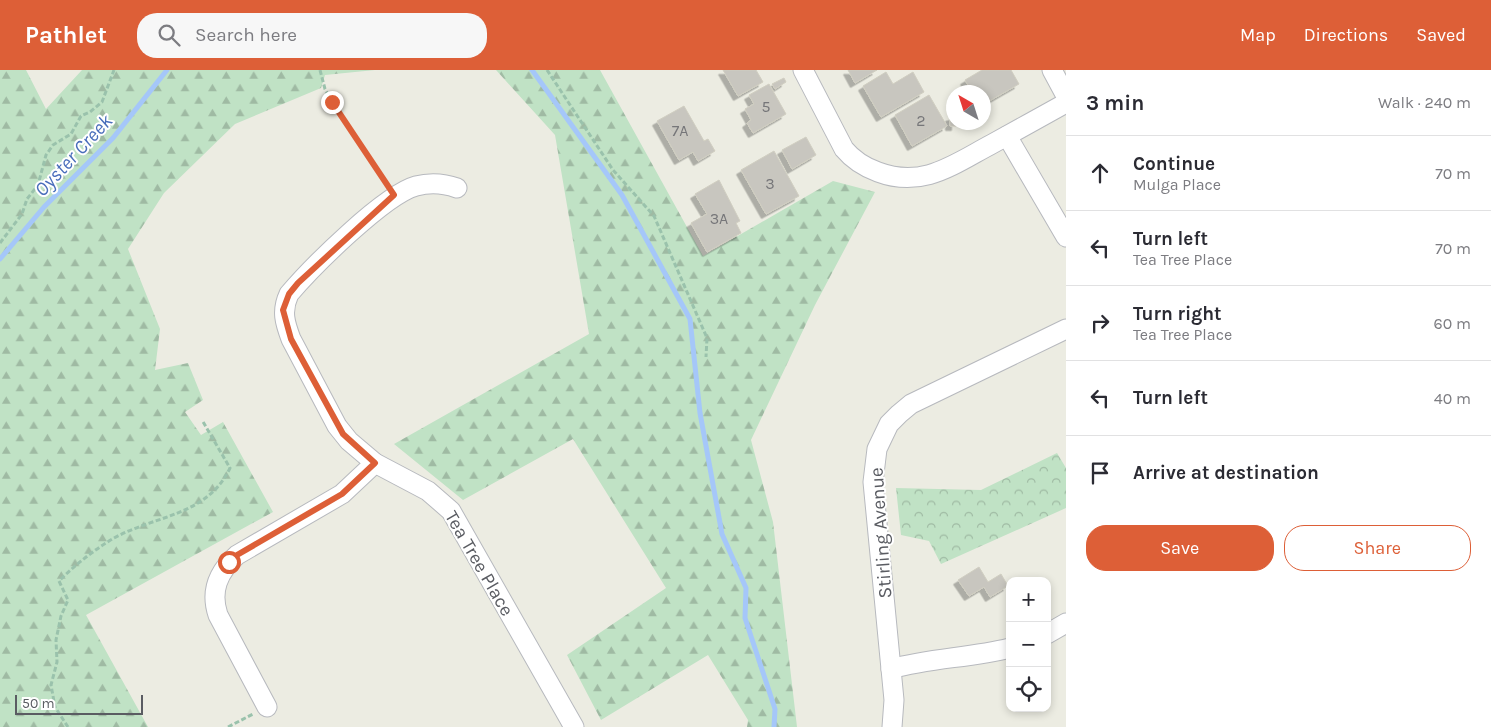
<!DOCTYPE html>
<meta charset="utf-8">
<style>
body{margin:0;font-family:Karla,sans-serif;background:#f7f7f7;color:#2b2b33}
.controls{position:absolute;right:15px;bottom:15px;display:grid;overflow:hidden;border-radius:10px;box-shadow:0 2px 8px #0003}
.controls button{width:45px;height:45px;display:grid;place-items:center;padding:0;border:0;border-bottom:1px solid #e1e1e2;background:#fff;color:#2b2b33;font:25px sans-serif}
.compass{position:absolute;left:946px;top:15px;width:45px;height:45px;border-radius:50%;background:#fff;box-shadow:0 2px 8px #0003;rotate:321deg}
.scale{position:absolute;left:15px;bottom:12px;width:128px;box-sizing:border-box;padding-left:5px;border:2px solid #5a5c62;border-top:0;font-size:14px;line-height:18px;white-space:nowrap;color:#5a5c62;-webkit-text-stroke:4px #fff;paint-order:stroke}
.stop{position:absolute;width:15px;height:15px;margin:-11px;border:4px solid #dd5f37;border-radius:50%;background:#fff}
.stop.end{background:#dd5f37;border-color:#fff;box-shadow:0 1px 5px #0008}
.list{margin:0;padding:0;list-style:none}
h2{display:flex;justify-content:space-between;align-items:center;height:65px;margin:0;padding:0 20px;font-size:21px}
h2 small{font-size:16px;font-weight:400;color:#7c7c81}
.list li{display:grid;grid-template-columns:32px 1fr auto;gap:15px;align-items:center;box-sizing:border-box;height:75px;padding:0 20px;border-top:1px solid #e1e1e2}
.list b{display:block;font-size:19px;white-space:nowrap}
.list p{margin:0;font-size:16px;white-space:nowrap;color:#7c7c81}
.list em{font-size:16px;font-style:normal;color:#7c7c81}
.actions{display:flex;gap:10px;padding:15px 20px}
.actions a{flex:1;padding:11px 0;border:1px solid #dd5f37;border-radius:20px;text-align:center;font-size:18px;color:#dd5f37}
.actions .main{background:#dd5f37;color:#fff}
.icon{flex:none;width:28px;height:28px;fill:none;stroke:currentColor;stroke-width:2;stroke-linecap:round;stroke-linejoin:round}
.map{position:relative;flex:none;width:1066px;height:657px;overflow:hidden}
header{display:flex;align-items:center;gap:30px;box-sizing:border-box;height:70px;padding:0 25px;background:#dd5f37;color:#fff}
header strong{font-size:24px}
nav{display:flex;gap:28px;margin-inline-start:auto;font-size:18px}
.search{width:350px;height:45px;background:#f7f7f7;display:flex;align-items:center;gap:12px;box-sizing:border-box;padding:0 18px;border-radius:20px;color:#7c7c81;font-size:19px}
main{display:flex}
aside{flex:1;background:#fff}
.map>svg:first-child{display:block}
.forest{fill:url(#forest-firs)}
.park{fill:url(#park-crowns)}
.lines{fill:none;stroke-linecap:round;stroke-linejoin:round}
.stream{stroke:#a5c7f9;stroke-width:5}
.building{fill:#c8c6bf;stroke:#d0cec1;filter:url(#shadow)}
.street-casing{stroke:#b7b9be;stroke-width:21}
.path{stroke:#9ac2ac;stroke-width:3;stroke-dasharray:5 2.5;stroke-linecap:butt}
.street{stroke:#fff;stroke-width:19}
.route{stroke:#dd5f37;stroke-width:6}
.labels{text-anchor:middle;stroke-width:4;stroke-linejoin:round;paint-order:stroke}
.number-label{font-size:16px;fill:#767679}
.street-label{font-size:19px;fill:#5a5c62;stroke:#fff}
.water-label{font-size:20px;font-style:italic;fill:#4a6ebb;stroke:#fff}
</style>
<header>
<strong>Pathlet</strong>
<div class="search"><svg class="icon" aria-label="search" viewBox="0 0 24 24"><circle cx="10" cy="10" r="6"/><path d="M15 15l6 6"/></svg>Search here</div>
<nav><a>Map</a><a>Directions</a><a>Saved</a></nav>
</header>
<main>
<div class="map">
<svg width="1066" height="657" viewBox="0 0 1066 657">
<defs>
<pattern id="forest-firs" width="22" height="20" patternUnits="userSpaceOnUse" patternTransform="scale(1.25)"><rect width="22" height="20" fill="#c0e2c5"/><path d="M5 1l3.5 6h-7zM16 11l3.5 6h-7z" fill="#9fbaa3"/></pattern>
<pattern id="park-crowns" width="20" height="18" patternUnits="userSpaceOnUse" patternTransform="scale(1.25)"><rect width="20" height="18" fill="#c0e2c5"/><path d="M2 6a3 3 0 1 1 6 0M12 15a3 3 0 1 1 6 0" fill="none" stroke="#9fbaa3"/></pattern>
<filter id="shadow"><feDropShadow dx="-4.5" dy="4.5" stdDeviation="0" flood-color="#0004"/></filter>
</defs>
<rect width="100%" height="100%" fill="#ecece2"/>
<g class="forest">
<polygon points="0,0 26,0 46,39 82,0 375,0 325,5 321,18 235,54 164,123 128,179 160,259 155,300 188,293 203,330 185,342 201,365 223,352 273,442 86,545 148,657 0,657"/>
<polygon points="496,0 600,0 703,186 833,111 875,122 815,235 751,370 773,452 797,657 747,657 748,650 708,585 601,650 567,585 666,518 573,369 463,430 394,374 589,264 555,65"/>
</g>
<polygon class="park" points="1057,383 1066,398 1066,438 941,494 929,471 901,465 896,418 981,420"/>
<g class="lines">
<g class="stream">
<polyline points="532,0 622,125 690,249 700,343 722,464 746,518 745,548 775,639 774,657"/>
<polyline points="0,189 44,137 113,68 167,0"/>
</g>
</g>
<g class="building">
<polygon points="723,0 756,0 763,12 738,26"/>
<polygon points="848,0 877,0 855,13"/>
<polygon points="982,0 1011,0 1019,14 984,34 984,22 977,22 973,15 969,17 965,10"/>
<polygon points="886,2 893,14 913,2 924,22 881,47 863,16"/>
<polygon points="784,8 786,12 775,19 772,14"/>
<polygon points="769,14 786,44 753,63 747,53 751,50 745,39 754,34 749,25"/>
<polygon points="929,25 947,56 912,76 895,45"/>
<polygon points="684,36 704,71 708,69 715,81 698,91 693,82 679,90 657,51"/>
<polygon points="954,46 954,52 956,52 956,56 950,56 950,47"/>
<polygon points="806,67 816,85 792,99 782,80"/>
<polygon points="774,81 799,126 766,144 741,100"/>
<polygon points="719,110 740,151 736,153 741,163 707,182 691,153 707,144 695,124"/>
<polygon points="979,497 988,512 1001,504 1008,516 990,527 984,517 969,526 958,510"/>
</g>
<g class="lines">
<defs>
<g id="street">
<path d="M803 0 844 79C854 91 864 97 878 102 923 119 954 94 992 74 1017 60 1041 47 1066 33"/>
<polyline points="1052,0 1066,26"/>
<polyline points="1007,66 1066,167"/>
<path d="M457 118C443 113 431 112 416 116 384 125 312 197 289 224 281 241 285 253 291 269L337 356 349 371 375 393 428 421 451 441 574 657"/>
<polyline points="1047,564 1066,553"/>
<path d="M891 599C930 588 970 588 1010 578"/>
<path d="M267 637 218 545C210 521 218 502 237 485L342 424 375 393"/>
<polyline points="892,657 894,630 873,412 877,379 889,354 899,344 911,334 1066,259"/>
</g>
</defs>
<use href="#street" class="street-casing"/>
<g class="path">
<polyline points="320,0 325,19 332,32 386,113"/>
<polyline points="547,0 613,100 654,146 707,268 706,287"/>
<polyline points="0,173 22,144 27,129 38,115 46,85 53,75 71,64 81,46 90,42 102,32 114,0"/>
<path d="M68 657 55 637 51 615 57 592 56 570 61 546 68 530 59 511C76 494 94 480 114 468 156 445 207 446 230 398L202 350"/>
<polyline points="228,657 253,644"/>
</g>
<use href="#street" class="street"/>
</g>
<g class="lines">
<polyline class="route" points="229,492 237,485 342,424 375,393 343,364 291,269 283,240 289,224 298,213 394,125 332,32"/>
</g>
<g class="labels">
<g class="number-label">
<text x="766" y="42">5</text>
<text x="921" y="56">2</text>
<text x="680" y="66">7A</text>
<text x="770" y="119">3</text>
<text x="719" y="154">3A</text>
</g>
<g class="street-label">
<text transform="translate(880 463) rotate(-94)" y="7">Stirling Avenue</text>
<text transform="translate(480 493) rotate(60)" y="7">Tea Tree Place</text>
</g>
<g class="water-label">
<text transform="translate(73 85) rotate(-47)" y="7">Oyster Creek</text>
</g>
</g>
</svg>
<div class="controls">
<button>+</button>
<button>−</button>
<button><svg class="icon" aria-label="locate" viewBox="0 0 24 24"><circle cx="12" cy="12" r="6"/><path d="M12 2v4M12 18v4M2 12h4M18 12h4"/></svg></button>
</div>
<svg class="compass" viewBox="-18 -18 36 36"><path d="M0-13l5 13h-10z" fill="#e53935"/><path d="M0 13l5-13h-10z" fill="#7c7c81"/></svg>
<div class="scale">50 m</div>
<div class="stop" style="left:229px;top:492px"></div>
<div class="stop end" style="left:332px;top:32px"></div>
</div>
<aside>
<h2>3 min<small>Walk · 240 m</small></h2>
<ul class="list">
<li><svg class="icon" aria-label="ahead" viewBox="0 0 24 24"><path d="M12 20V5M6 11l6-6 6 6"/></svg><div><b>Continue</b><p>Mulga Place</p></div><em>70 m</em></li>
<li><svg class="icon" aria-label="left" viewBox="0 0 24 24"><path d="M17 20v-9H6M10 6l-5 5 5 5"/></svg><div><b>Turn left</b><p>Tea Tree Place</p></div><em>70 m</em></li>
<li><svg class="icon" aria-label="right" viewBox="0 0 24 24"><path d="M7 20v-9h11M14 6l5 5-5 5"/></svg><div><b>Turn right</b><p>Tea Tree Place</p></div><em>60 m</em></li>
<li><svg class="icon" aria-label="left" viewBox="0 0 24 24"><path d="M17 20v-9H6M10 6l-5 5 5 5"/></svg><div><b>Turn left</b></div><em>40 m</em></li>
<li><svg class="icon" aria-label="arrive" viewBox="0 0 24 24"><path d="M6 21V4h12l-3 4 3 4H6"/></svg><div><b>Arrive at destination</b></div></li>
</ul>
<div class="actions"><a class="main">Save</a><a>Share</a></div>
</aside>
</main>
